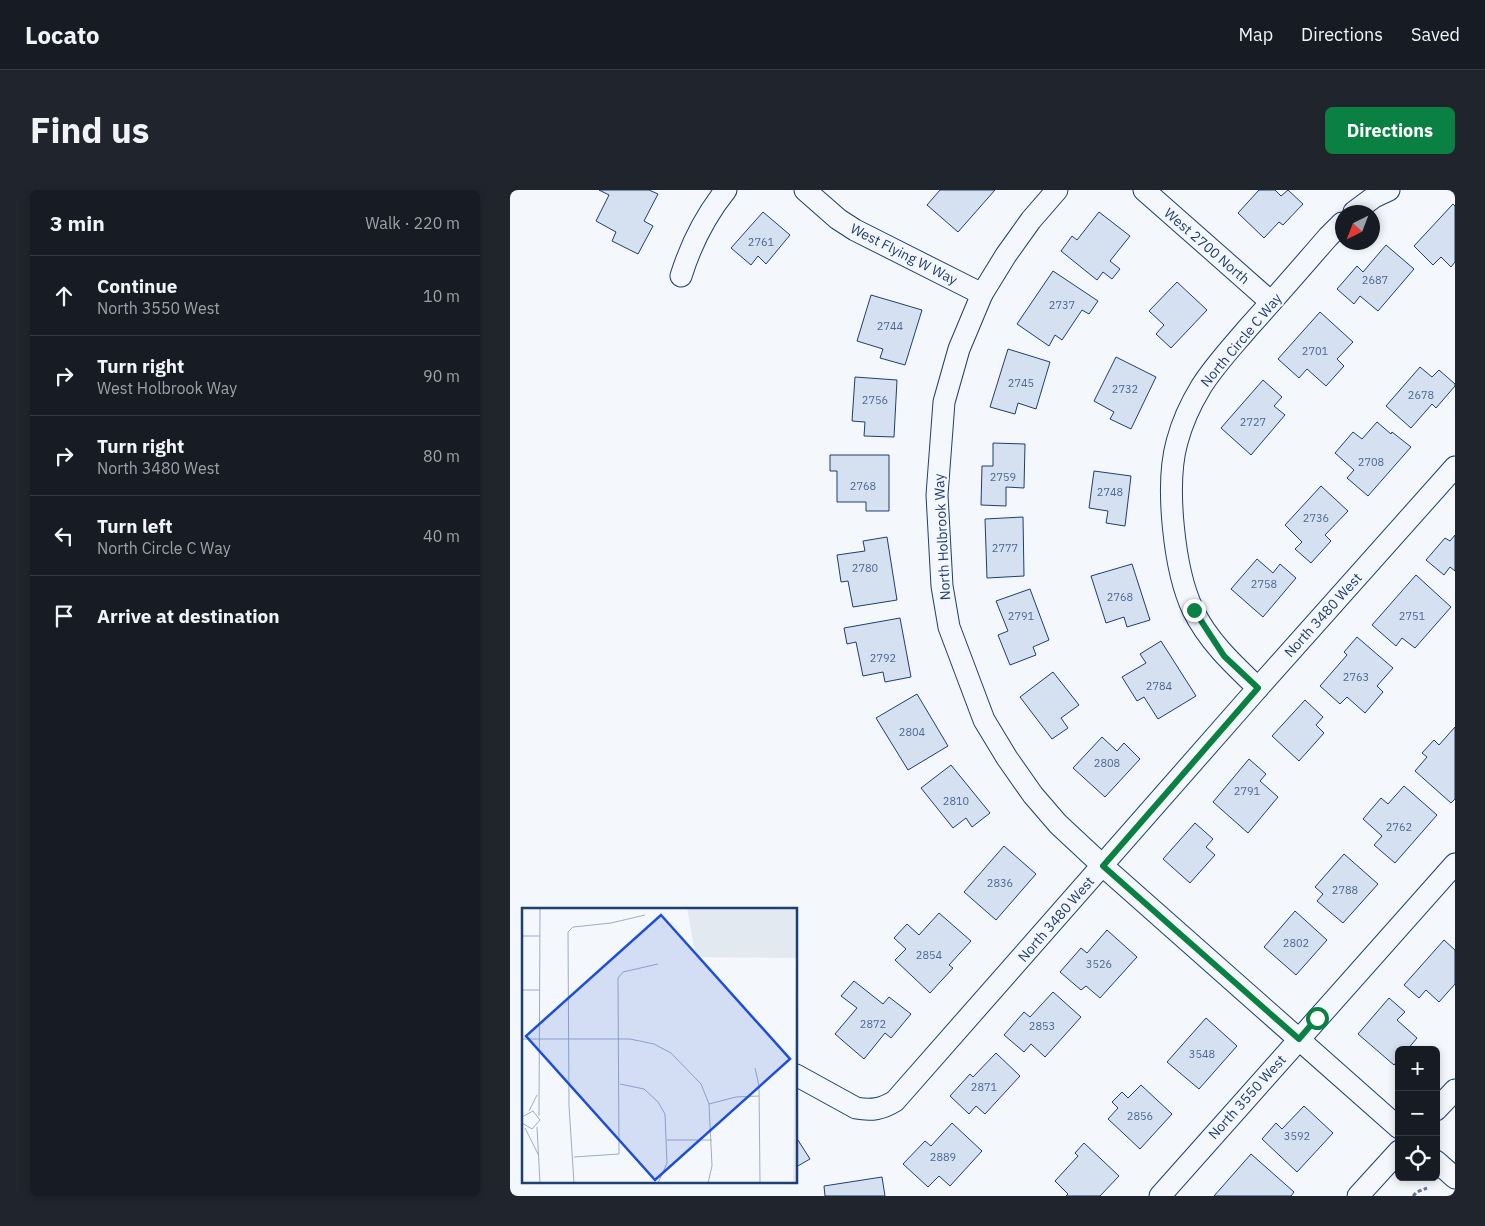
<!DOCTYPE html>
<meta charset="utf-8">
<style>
body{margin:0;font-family:"IBM Plex Sans",sans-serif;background:#20242c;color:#f1f3f6}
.controls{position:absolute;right:15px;bottom:15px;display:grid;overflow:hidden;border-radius:8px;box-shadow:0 2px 8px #0003}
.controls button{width:45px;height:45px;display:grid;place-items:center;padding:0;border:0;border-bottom:1px solid #363941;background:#171b24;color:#f1f3f6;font:25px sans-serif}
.compass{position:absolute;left:825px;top:15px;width:45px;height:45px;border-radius:50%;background:#171b24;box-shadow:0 2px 8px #0003;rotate:222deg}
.stop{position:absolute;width:15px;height:15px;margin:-11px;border:4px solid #0b8043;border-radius:50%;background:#fff}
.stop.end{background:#0b8043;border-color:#fff;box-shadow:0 1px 5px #0008}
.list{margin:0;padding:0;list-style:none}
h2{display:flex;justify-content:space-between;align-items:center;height:65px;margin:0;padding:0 20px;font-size:21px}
h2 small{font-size:16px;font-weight:400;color:#9ea1a6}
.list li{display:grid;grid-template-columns:32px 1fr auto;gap:15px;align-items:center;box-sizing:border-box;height:80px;padding:0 20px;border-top:1px solid #363941}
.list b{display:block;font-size:19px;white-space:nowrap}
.list p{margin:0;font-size:16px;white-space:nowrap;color:#9ea1a6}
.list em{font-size:16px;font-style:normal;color:#9ea1a6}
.icon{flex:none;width:28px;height:28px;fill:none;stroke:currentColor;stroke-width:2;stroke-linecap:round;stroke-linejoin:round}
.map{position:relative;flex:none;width:945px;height:1006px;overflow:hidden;border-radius:8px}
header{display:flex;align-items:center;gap:30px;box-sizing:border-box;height:70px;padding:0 25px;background:#171b24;border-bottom:1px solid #363941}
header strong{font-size:24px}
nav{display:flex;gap:28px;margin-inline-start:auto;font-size:18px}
.intro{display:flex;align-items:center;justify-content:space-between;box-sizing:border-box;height:120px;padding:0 30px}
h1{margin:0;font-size:35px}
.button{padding:12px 22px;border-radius:8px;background:#0b8043;color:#fff;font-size:18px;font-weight:700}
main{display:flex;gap:30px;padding:0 30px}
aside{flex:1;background:#171b24;border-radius:8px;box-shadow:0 2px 8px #0003}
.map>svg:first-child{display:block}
.building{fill:#d5e0f0;stroke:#1d3f73}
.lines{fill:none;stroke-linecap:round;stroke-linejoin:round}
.minor-casing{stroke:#1d3f73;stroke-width:23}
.path{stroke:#5e769c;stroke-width:3;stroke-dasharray:4 2.5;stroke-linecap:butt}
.minor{stroke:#f4f7fb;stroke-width:21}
.route{stroke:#0b8043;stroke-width:6}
.labels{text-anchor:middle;stroke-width:4;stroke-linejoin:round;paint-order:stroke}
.number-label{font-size:11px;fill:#4b6792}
.street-label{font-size:14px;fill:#1d3f73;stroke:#f4f7fb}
.inset-road{fill:none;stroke:#9eadc5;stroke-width:1}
.view{fill:#1d4ed8;fill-opacity:0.15;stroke:#1d4ed8;stroke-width:2.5}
.inset-edge{fill:none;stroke:#1d3f73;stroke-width:2.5}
</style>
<header>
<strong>Locato</strong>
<nav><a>Map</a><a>Directions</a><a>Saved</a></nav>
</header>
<div class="intro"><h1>Find us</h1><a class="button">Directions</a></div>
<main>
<aside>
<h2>3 min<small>Walk · 220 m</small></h2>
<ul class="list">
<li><svg class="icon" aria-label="ahead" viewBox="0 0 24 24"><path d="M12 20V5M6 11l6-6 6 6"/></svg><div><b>Continue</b><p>North 3550 West</p></div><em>10 m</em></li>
<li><svg class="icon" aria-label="right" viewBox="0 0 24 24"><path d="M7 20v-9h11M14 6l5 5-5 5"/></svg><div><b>Turn right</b><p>West Holbrook Way</p></div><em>90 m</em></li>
<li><svg class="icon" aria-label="right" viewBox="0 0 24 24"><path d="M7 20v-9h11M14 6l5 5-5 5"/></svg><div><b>Turn right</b><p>North 3480 West</p></div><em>80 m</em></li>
<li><svg class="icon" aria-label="left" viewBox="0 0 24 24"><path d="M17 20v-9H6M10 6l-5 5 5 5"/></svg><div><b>Turn left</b><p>North Circle C Way</p></div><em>40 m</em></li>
<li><svg class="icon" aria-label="arrive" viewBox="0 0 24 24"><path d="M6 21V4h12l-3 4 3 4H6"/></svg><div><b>Arrive at destination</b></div></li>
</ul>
</aside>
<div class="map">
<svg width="945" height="1006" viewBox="0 0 945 1006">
<rect width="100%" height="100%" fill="#f4f7fb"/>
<g class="building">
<polygon points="89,0 139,0 148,4 134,31 143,36 128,64 102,51 106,42 86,31 99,5"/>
<polygon points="430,0 485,0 448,42 417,15"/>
<polygon points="749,0 765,0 771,6 778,0 793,14 773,35 769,32 754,48 728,23"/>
<polygon points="943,14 945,16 945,72 941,77 931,67 923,75 904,56"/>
<polygon points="253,22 280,45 256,74 248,66 241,75 221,58"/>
<polygon points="589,22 620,46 600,71 610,79 602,89 593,82 587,90 551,61 562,46 567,50"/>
<polygon points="876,55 904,79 868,121 850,106 844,114 827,99 847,76 853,82"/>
<polygon points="543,81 588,111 579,124 572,120 552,150 545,145 539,156 507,134"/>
<polygon points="667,92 697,120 661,158 646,144 654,135 639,121"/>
<polygon points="361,105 412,120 395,175 370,168 373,159 347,151"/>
<polygon points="810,122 843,152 827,169 834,176 816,196 797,179 789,188 768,169"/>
<polygon points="498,159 540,172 526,219 508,213 505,224 480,217"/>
<polygon points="606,167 646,187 621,239 600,229 604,222 584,211"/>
<polygon points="910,177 922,187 929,180 945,194 945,196 926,218 922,214 901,238 876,216"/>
<polygon points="345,187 387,190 384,247 354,246 355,232 342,231"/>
<polygon points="753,190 772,207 764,216 775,225 741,265 711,238"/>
<polygon points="867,232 881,244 882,242 901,257 858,306 837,288 844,280 825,263 843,242 852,249"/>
<polygon points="483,253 515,254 514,298 496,297 496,316 471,315 472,276 483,276"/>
<polygon points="320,265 379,265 379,321 356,321 356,312 327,312 327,281 320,281"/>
<polygon points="584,281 621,286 615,336 596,333 598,321 579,318"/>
<polygon points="811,296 838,321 815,345 821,351 801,373 785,359 792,352 775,335"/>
<polygon points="513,327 514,386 477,388 475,329"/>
<polygon points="945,345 945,381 940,377 934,385 916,370 935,348 940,351"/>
<polygon points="377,347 387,410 343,417 338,391 331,392 327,365 355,361 353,351"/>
<polygon points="747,369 763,383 770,374 786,388 753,427 721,399"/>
<polygon points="622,374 640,430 617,437 614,427 596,433 581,386"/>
<polygon points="906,385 941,417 905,458 892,448 886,456 862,435"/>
<polygon points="520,399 539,450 523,457 526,465 500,475 488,445 498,441 486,411"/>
<polygon points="390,428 401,487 375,492 373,482 353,486 346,452 337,454 334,438"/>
<polygon points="847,447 883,478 867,496 873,502 855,523 837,507 830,514 810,496 837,465 834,462"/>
<polygon points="651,451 686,506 648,529 634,507 627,511 612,487 636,473 630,464"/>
<polygon points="543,482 569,515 551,528 558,538 542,549 510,507"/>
<polygon points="407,504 438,556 398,580 366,528"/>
<polygon points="795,510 813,527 806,535 814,543 789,571 762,546"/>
<polygon points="945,537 945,609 941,613 905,581 917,567 912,563 924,550 929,555"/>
<polygon points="592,547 607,561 614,553 630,569 595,607 563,578"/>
<polygon points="739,569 756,584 750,591 768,607 738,643 703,612"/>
<polygon points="441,575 480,623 462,637 456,628 443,638 411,598"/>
<polygon points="894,596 927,625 885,673 864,655 872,646 853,629 871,608 878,614"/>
<polygon points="685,633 703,649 696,657 705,665 680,693 653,669"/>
<polygon points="494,656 526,684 486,730 454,702"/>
<polygon points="834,664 868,694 833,733 807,711 813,704 805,697"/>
<polygon points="785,721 817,750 786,785 754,757"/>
<polygon points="429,723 461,751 439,775 443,778 420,803 385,770 396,759 384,748 397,734 409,745"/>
<polygon points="597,740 627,767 590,808 576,796 571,800 550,782 571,758 577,763"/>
<polygon points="934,750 945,760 945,794 929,812 916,800 909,808 894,795"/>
<polygon points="344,791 373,814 379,807 401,824 381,848 375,843 354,869 325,844 347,818 331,806"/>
<polygon points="543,802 571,827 535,867 521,854 514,862 494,845 514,822 520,827"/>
<polygon points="879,808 895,822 887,830 907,848 897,860 889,860 889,869 884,875 848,844"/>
<polygon points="696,828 727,856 689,899 657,872"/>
<polygon points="486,863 510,886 475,924 466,916 459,924 440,906 460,884 463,887"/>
<polygon points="631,895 662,924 630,959 598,929 608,918 602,912 612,902 618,908"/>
<polygon points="794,916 823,943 787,982 752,949 766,933 772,939"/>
<polygon points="442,933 472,961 440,996 429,986 418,997 393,974 415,951 421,956"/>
<polygon points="286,947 300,969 286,977"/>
<polygon points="574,953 609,986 590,1006 556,1006 558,1004 545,991 568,966 565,963"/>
<polygon points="741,964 784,1002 781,1006 704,1006"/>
<polygon points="372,987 375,1006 315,1006 314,996"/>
</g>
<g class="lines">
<defs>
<g id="minor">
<polyline points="295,0 328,29 345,40 472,104"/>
<polyline points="547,0 521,30 496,65 472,104 449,159 434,212 427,305 432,396 439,437 474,530 497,568 523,605 548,634 593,676 889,938"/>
<polyline points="634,0 761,112"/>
<polyline points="844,22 864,7 879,0"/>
<path d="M171 86C181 54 195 26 216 0"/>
<path d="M748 498C723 474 698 451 683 420 664 380 655 295 667 252 672 233 680 215 691 197 704 176 722 157 738 138 765 108 792 77 818 47L832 33"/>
<path d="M286 885 346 918C362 921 372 919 385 911L748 498 945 277"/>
<polyline points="926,920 945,900"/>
<polyline points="926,971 945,988"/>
<polyline points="650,1006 945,674"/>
<polyline points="848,1006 889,961"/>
</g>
</defs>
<use href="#minor" class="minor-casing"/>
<polyline class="path" points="903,1006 907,1002 917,998"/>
<use href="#minor" class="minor"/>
</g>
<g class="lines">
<polyline class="route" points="684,420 714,466 748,498 593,676 789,849 807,828"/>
</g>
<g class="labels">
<g class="number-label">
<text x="251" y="56">2761</text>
<text x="865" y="94">2687</text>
<text x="552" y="119">2737</text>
<text x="380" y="140">2744</text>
<text x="805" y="165">2701</text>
<text x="511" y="197">2745</text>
<text x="615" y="203">2732</text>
<text x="911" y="209">2678</text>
<text x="365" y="214">2756</text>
<text x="743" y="236">2727</text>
<text x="861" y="276">2708</text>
<text x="493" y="291">2759</text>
<text x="353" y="300">2768</text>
<text x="600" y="306">2748</text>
<text x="806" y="332">2736</text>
<text x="495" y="362">2777</text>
<text x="355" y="382">2780</text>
<text x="754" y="398">2758</text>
<text x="610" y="411">2768</text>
<text x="511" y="430">2791</text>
<text x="902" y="430">2751</text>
<text x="373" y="472">2792</text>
<text x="846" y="491">2763</text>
<text x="649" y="500">2784</text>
<text x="402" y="546">2804</text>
<text x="597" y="577">2808</text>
<text x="737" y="605">2791</text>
<text x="446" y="615">2810</text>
<text x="889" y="641">2762</text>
<text x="490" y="697">2836</text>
<text x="835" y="704">2788</text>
<text x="786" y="757">2802</text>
<text x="419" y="769">2854</text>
<text x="589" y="778">3526</text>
<text x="363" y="838">2872</text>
<text x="532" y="840">2853</text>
<text x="692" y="868">3548</text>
<text x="474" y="901">2871</text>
<text x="630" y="930">2856</text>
<text x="787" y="950">3592</text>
<text x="433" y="971">2889</text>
</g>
<g class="street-label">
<text transform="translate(697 56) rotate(41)" y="5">West 2700 North</text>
<text transform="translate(394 64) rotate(27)" y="5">West Flying W Way</text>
<text transform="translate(731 150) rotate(-50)" y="5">North Circle C Way</text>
<text transform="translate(432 347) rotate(-93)" y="5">North Holbrook Way</text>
<text transform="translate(813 425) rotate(-48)" y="5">North 3480 West</text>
<text transform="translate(546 729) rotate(-49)" y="5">North 3480 West</text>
<text transform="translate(737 907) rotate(-48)" y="5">North 3550 West</text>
</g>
</g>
<g transform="translate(12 718)">
<rect width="275" height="275" fill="#f4f7fb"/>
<path d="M165 0H275V275H271L274 50 174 49Z" fill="#e3e9f0"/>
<path class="inset-road" d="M0 28H18M0 82H18M0 131H108L132 136 149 145 179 176 187 196 190 258 186 275M233 160 237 178 238 275M98 176 122 181 136 194 143 206 145 255 136 275M187 196 214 189 237 188M7 203 15 187M17 208 18 0M0 209 11 203 18 212 10 221 0 215M15 219 18 275M3 220 17 248M145 232H190M52 249 97 246 96 70 101 64 136 56M52 275 47 198 46 24 51 19 89 15 123 7"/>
<path class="view" d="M139 7 268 151 133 272 4 128Z"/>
<rect width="275" height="275" class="inset-edge"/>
</g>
</svg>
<div class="controls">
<button>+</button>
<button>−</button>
<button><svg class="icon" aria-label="locate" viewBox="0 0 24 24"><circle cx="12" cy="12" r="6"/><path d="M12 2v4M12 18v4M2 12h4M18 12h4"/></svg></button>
</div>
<svg class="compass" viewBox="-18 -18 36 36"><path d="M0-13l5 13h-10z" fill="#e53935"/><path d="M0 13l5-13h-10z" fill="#9ea1a6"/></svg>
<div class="stop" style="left:807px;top:828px"></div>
<div class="stop end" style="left:684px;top:420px"></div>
</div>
</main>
